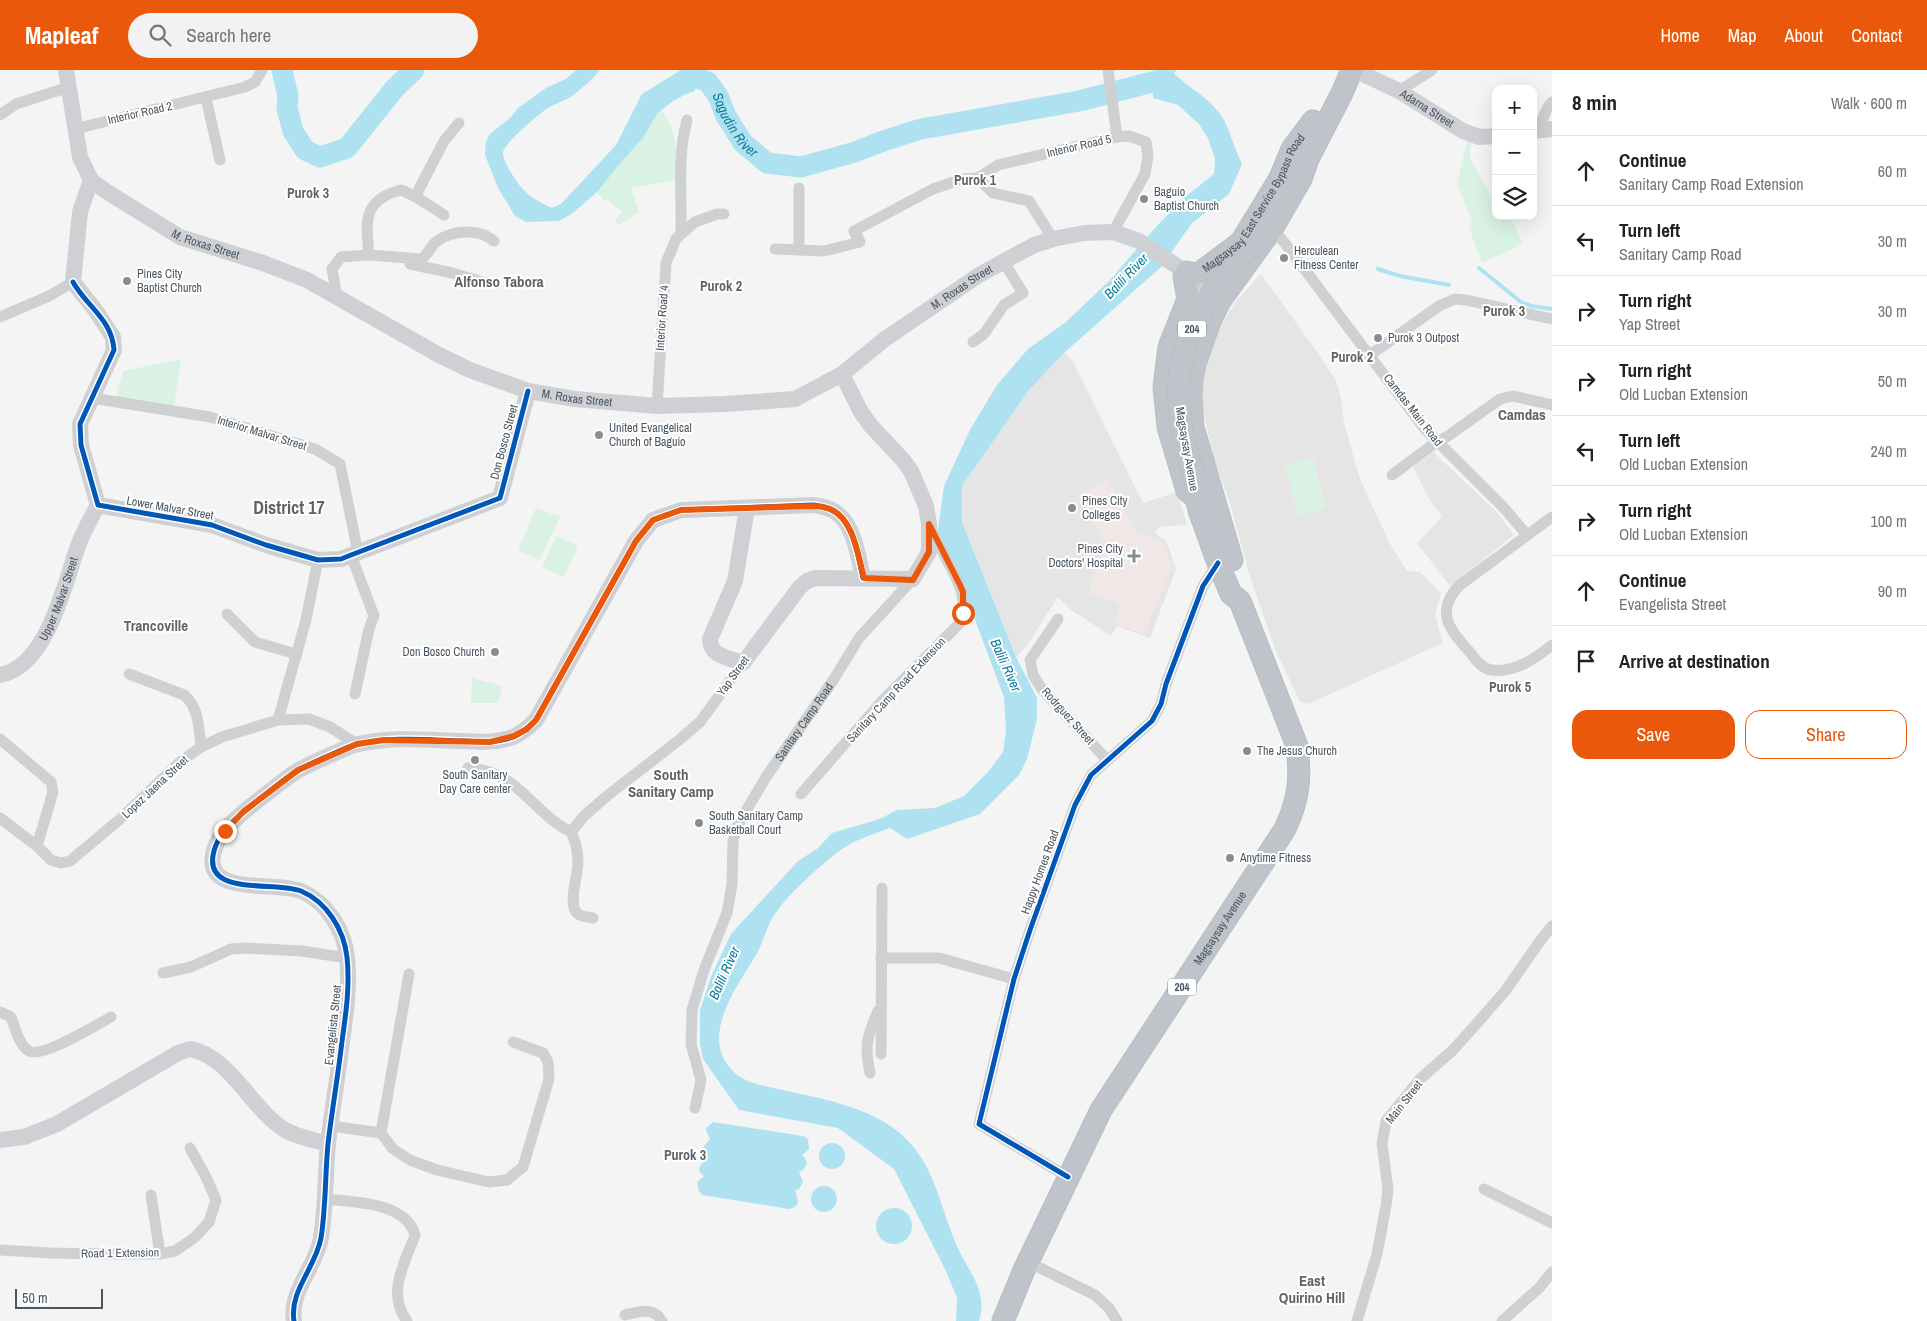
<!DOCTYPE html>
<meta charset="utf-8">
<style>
body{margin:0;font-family:"Archivo Narrow",sans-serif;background:#f2f2f2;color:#222}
.controls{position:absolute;right:15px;top:15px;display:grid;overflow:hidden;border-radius:10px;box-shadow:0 5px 20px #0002}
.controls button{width:45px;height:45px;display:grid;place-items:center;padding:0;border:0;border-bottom:1px solid #e0e0e0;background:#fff;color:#222;font:25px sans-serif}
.scale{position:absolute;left:15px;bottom:12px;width:88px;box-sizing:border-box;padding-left:5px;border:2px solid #4a5661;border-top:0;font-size:14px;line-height:18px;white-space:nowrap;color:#4a5661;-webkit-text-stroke:4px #fff;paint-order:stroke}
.stop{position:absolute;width:15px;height:15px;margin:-11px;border:4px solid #ea580c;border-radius:50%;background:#fff}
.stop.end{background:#ea580c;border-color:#fff;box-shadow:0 1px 5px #0008}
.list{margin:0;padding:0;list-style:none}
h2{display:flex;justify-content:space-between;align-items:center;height:65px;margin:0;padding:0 20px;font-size:21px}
h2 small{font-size:16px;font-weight:400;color:#767676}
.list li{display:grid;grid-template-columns:32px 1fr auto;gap:15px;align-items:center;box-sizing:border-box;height:70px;padding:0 20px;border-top:1px solid #e0e0e0}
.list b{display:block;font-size:19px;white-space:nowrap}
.list p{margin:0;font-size:16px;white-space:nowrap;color:#767676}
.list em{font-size:16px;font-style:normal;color:#767676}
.actions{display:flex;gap:10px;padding:15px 20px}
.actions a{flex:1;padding:11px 0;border:1px solid #ea580c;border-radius:15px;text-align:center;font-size:18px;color:#ea580c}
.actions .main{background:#ea580c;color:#fff}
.icon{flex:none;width:28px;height:28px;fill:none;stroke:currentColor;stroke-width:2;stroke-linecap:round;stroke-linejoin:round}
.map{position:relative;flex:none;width:1552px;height:1251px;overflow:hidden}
header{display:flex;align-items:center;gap:30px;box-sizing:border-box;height:70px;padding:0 25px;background:#ea580c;color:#fff}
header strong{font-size:24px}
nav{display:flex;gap:28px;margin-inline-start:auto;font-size:18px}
.search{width:350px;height:45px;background:#f2f2f2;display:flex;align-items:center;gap:12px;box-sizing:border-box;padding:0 18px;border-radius:28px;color:#767676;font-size:19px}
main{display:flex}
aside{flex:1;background:#fff}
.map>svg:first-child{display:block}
.education{fill:#e6e5e6}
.medical{fill:#f1e7e6}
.green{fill:#d9f2e3}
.water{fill:#aee2f0}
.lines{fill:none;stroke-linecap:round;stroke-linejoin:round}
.stream{stroke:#aee2f0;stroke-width:4}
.river{stroke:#aee2f0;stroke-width:21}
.highway-casing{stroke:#b9bec3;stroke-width:23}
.street{stroke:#ced0d2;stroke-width:11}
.secondary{stroke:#ced0d4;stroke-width:16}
.highway{stroke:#bec4c9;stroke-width:21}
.highway-bridge-casing{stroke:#b9bec3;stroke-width:23;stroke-linecap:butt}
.highway-bridge{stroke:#bec4c9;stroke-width:21}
.cycleway-casing{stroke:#fff;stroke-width:8}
.cycleway{stroke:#0057b8;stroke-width:5}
.route{stroke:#ea580c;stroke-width:6}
.poi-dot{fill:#868d94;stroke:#fff;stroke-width:2}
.labels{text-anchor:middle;stroke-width:4;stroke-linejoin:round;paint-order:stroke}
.shield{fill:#fff;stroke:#808990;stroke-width:1}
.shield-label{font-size:11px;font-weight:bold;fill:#4a5661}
.street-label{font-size:12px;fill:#4a5661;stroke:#fff}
.poi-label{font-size:12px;fill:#4a5661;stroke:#fff;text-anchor:start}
.water-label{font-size:14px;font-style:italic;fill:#0c7c9b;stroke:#fff}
.neighbourhood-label{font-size:14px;font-weight:bold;fill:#5f6368;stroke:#fff}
.quarter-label{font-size:15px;font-weight:bold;fill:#5f6368;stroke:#fff}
.district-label{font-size:18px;font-weight:bold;fill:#5f6368;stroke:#fff}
</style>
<header>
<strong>Mapleaf</strong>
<div class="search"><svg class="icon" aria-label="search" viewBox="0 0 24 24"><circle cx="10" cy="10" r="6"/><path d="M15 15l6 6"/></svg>Search here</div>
<nav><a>Home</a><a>Map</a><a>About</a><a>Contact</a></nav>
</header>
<main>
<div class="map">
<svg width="1552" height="1251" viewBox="0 0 1552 1251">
<rect width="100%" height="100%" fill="#f4f4f4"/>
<g class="education">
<polygon points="1261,204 1315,279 1335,309 1341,328 1344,353 1360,409 1390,474 1407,501 1420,502 1441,523 1435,544 1443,573 1308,634 1300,632 1275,579 1248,500 1230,433 1214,389 1202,336 1200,315 1203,297 1218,259 1236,231"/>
<polygon points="1065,282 1073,292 1143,433 1177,422 1187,455 1158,457 1155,464 1166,470 1176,499 1150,568 1117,556 1111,566 1071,540 1058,527 1026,577 1016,587 962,452 962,416 1029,320"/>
<polygon points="1433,382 1497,442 1514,465 1450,516 1417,473 1442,447 1428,427 1413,397"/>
</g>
<polygon class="medical" points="1108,409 1136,462 1162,471 1172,498 1144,564 1114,553 1120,533 1088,523 1104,474 1079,424"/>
<g class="green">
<path d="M662 41C678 64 678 83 677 110L631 118 639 142 619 155 615 151 622 142 607 129 604 131 597 122 622 91 643 68 657 44Z"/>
<polygon points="1467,71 1471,73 1470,89 1496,134 1496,146 1510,146 1523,174 1482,193 1469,158 1472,151 1457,114"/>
<polygon points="181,289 174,337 116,327 123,301"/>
<polygon points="1313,387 1326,438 1298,446 1284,395"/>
<polygon points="536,438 560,447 539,490 518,480"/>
<polygon points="556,466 578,476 564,507 542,497"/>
<polygon points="472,608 502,616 498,633 471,633"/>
</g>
<g class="water">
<path d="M576 0H600C592 10 582 18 572 26 563 32 553 34 545 40 537 46 502 75 503 83 503 90 509 99 512 104 523 123 533 129 552 138L561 134 616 75 642 24 681 0H688L695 21 679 26 657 44 643 68 622 91 597 122 573 143 559 151 526 152 515 146 498 118 485 85 486 72 490 64 510 48 518 38 546 18 566 9Z"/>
<path d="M1160 0C1180 8 1214 31 1224 50 1231 64 1235 80 1242 94L1229 124 1192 153 1161 197 1065 282 1029 320 962 416V452L1016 587 1037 628V649L1027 689 1019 705 980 744 907 769 890 758C872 765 853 770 838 782 817 799 793 819 777 841 767 854 764 871 756 885 736 918 698 968 734 1002 738 1007 745 1009 750 1012 808 1029 888 1031 922 1089 938 1115 944 1146 956 1174 967 1200 989 1221 979 1251H956L957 1228 946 1201 894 1099 838 1058 739 1040 703 989 700 974V940L712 904 731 864 798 791 817 779 832 763 880 749 897 740 935 738 964 726 988 702 1003 682 1006 661 1004 627 956 499 937 466 944 416 971 358 997 315 1028 279 1066 252 1110 210 1154 159 1184 128 1214 104 1215 89 1208 68 1199 54 1178 35 1153 28V7Z"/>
<path d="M713 1052 803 1066 808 1069 809 1079 802 1085 805 1088 807 1094 803 1100 799 1102 803 1112 799 1119 795 1120C797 1129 802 1136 789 1139L703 1125 699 1122 697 1112 704 1106C694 1099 702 1094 707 1088 698 1080 705 1075 710 1069L706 1060 707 1057Z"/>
<circle cx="832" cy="1086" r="13"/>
<circle cx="824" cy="1129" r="13"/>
<circle cx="894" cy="1156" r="18"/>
</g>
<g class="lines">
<g class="stream">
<polyline points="1167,7 1174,0"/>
<polyline points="1479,198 1521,232 1531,236 1552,239"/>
<polyline points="1378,199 1400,206 1449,215"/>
</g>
<g class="river">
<polyline points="282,0 288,26 287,38 293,61 305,80 320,87 347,78 395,18 414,0"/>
<path id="s1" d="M666 23 695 7 708 12 718 26 726 46 743 73 767 93 801 97 855 82 883 71 921 59 1079 31 1164 9 1177 20"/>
</g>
<defs>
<g id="highway">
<path id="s6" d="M1186 202 1195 204 1201 202 1241 172 1280 108 1292 79 1313 51"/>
<polyline points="1184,207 1188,229 1169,277 1164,317 1168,357 1187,421 1196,428"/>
<polyline points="1232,490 1193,357 1191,327 1192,309 1195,294 1210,251 1220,231 1272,159 1301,109 1308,89 1342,23 1352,0"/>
<path id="s7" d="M1003 1251 1024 1200 1101 1040 1285 759C1299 729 1301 708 1297 676L1240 531 1231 524 1218 493 1199 440 1196 428 1197 417"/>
</g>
</defs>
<use href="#highway" class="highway-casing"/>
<g class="street">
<polyline points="1108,0 1117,67"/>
<polyline points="1399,21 1432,0"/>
<polyline points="206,28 220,90"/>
<polyline points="0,45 16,34 69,17"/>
<polyline points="75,59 245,17 255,12 262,0"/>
<polyline points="1537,61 1548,37 1552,32"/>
<polyline points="978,108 993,123 1029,131 1053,169"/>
<polyline points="799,118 799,180"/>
<polyline points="416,125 444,71 459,53"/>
<polyline points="1272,159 1284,172 1424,358 1504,438 1527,465"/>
<path d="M681 164C682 127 677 87 687 50"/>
<polyline points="775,179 824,181 860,172 854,161 933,119 962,109 978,108 998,95 1117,67 1129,66 1146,72 1148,86 1145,104 1113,162"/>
<path d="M369 185 421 189C429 185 430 176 437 171 453 160 479 158 494 171"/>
<polyline points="410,194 452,203 486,213"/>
<path d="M337 226 332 199 341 187 369 185C366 152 362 130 401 120 417 126 430 136 444 145"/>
<polyline points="0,247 49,226 73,212"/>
<polyline points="973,272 984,264 1004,235 1023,223 1003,191"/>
<polyline points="1370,285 1439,236 1455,229 1466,230 1552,249"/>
<polyline points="92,328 210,347 315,379 340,394 358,483"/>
<polyline points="657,336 666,193 676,169 681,164 695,152 717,144 724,144"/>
<polyline points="1392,405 1431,376 1448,366 1500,329 1513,326 1552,335"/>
<path d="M1552 447 1460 515C1435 540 1448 559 1469 581 1475 589 1482 599 1492 600 1515 603 1536 588 1552 575"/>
<polyline points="351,485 374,546 369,559 355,624"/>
<polyline points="227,544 255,572 296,584"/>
<polyline points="1058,549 1030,590 1033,605 1042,619 1107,690"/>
<path d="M129 604 184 625C199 637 199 659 201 677"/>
<polyline points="278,650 306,550 318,490"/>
<polyline points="0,669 51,712 53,722 37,776"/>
<path d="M468 698C518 700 532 743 571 762 576 772 578 783 578 793 578 805 567 836 578 844 582 847 589 847 593 848"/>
<path d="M801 724 882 631 960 553C967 529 961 517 950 496 943 483 937 470 930 457"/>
<polyline points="0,748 37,776 51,790 61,793 70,791 119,750 180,692 201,677 222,667 278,650 309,649 330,657 357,674"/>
<polyline points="571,762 584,746 607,726 679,670 700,652 743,593"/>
<polyline points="881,888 939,888 1014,909"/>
<polyline points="163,903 191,897 231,879 246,878 302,881 347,888"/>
<path d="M0 942 11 947C15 957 19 976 29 981 41 989 98 954 111 947"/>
<polyline points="881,984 882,818"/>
<path d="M870 1003C864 975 867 967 878 941"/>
<path id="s2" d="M695 1038 701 1010 691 974 692 940 704 900 727 843 732 814 733 771 737 756 766 707 834 609 859 568 913 509"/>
<polyline points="331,1056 381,1063 393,1079 410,1090 437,1100 489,1112 507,1110 523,1097 549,1009 548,992 543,983 513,972"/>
<polyline points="381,1063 409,904"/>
<polyline points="1068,1107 979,1054 1014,909 1030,860 1075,735 1091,705 1152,651 1161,634 1166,614 1203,516 1218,493"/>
<polyline points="1484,1119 1552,1153"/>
<polyline points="151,1125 160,1184"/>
<path d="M325 1129C353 1132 406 1132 415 1165 405 1193 386 1223 407 1251"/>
<polyline points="0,1180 50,1183 104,1184 160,1184 175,1181 194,1168 209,1152 216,1130 206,1107 190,1078"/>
<polyline points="1028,1192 1095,1225 1109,1238 1117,1251"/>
<path d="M625 1245C639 1242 653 1236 662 1251"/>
<polyline points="1357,1251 1377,1184 1386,1136 1388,1119 1382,1074 1386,1051 1420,1009 1453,980 1479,951 1506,920 1540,871 1552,856"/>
<polyline points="1502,1251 1539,1218 1552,1202"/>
</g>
<g class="secondary">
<path id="s3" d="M66 0 80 87 91 110 104 120 180 167 263 193 307 210 439 285 470 300 528 321 575 329 657 336 725 334 795 329 842 304 885 269 979 205 1034 175 1053 169 1084 163 1113 162 1139 171 1186 202 1220 231"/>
<path id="s4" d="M1361 3 1399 21 1463 61 1479 67 1496 66"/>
<polyline points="1533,61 1552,59"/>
<polyline points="91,110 80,142 73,212 96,241 113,267 114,280 80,354 81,375 98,435 212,455 266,475 318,490 341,489 500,428 528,321"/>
<path d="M747 438 735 511 710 569C710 587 730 588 743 593L800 517 807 511 815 508 913 509 929 482V454L926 436 911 401 903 390 871 356 861 342 842 304"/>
<path id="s5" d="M0 605C47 597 64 515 78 476 83 462 91 448 98 435"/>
<path d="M0 1070 24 1067 57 1054 178 983 190 979C230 986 251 1039 285 1060 297 1067 315 1070 328 1074"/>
<path d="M294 1251C289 1221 316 1197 321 1168 326 1137 325 1105 328 1074 332 1040 338 1006 342 971 346 943 350 916 347 887 344 860 327 832 301 821 274 810 195 829 216 775 222 758 247 739 261 728 273 719 285 708 299 700 311 693 324 688 337 682 344 679 352 675 359 674 392 666 428 670 462 671 479 672 497 673 513 667 522 663 529 657 536 650L636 471 653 450 681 440 814 435C819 436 825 437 830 439 854 449 858 486 863 508"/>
</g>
<use href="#highway" class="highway"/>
<defs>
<polyline id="highway-bridge" points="1197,417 1182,362 1178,321 1180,301 1188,268 1216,216 1255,170 1280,123"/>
</defs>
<use href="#highway-bridge" class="highway-bridge-casing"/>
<use href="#highway-bridge" class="highway-bridge"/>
<defs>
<g id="cycleway">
<path d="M73 212C86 236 112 249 114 280L80 354 81 375 98 435 212 455 266 475 318 490 341 489 351 485 500 428 528 321"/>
<polyline points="1068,1107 979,1054 1014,909 1030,860 1075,735 1091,705 1152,651 1161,634 1166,614 1203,516 1218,493"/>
<path d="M294 1251C289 1221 316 1197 321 1168 326 1137 325 1105 328 1074 332 1040 338 1006 342 971 346 943 350 916 347 887 344 860 327 832 301 821 274 810 195 829 216 775 222 758 247 739 261 728 273 719 285 708 299 700 311 693 324 688 337 682 344 679 352 675 359 674 392 666 428 670 462 671 479 672 497 673 513 667 522 663 529 657 536 650L636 471 653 450 681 440 814 435C819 436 825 437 830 439 854 449 858 486 863 508"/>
</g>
</defs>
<use href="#cycleway" class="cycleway-casing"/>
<use href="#cycleway" class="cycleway"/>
</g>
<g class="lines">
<path class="route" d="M225 761 243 742 298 700 357 674 384 670 490 672 514 666 527 659 536 650 636 471 653 450 681 440 814 436C819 436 825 437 830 439 854 449 858 486 864 508L913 510 929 482V454L960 515 963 522V543"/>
</g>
<g class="poi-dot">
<circle cx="1144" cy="129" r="5"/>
<circle cx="1284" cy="188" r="5"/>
<circle cx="127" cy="211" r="5"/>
<circle cx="1378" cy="268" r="5"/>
<circle cx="599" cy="365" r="5"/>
<circle cx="1072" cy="438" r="5"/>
<path d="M1131.5 478.5h5v5h5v5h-5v5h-5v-5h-5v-5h5z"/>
<circle cx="495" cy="582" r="5"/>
<circle cx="1247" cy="681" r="5"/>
<circle cx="475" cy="690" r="5"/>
<circle cx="699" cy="753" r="5"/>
<circle cx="1230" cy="788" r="5"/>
</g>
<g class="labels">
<g class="shield">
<rect x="1178" y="250.5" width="28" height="17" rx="4"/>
<rect x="1168" y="908.5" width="28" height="17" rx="4"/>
</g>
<g class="shield-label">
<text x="1192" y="263">204</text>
<text x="1182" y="921">204</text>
</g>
<g class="street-label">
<text dy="4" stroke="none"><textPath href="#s4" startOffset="75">Adarna Street</textPath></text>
<text transform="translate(140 43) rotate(-13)" y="4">Interior Road 2</text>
<text transform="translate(1079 76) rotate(-13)" y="4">Interior Road 5</text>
<text dy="4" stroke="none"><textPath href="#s6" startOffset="104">Magsaysay East Service Bypass Road</textPath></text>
<text dy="4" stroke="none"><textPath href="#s3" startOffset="246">M. Roxas Street</textPath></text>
<text dy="4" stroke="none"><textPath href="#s3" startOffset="1071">M. Roxas Street</textPath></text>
<text transform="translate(662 248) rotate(-86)" y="4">Interior Road 4</text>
<text dy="4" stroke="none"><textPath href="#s3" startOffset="651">M. Roxas Street</textPath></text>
<text transform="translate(1413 340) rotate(52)" y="4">Camdas Main Road</text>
<text transform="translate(262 363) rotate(17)" y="4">Interior Malvar Street</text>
<text transform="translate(504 372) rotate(-75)" y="4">Don Bosco Street</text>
<text transform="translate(1187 379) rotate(80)" y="4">Magsaysay Avenue</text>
<text transform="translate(170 438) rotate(10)" y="4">Lower Malvar Street</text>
<text dy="4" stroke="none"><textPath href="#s5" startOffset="101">Upper Malvar Street</textPath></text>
<text transform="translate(733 606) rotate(-54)" y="4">Yap Street</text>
<text transform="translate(896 620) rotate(-47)" y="4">Sanitary Camp Road Extension</text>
<text transform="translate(1068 646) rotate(48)" y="4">Rodrguez Street</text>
<text dy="4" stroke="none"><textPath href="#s2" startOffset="415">Sanitary Camp Road</textPath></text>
<text transform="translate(155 717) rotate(-43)" y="4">Lopez Jaena Street</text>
<text transform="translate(1040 802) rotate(-70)" y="4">Happy Homes Road</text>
<text dy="4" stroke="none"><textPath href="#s7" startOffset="450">Magsaysay Avenue</textPath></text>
<text transform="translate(333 955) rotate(-84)" y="4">Evangelista Street</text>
<text transform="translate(1404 1032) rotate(-52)" y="4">Main Street</text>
<text transform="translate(120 1183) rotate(-1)" y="4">Road 1 Extension</text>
</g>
<g class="poi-label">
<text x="1154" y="126">Baguio<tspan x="1154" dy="14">Baptist Church</tspan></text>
<text x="1294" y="185">Herculean<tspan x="1294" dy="14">Fitness Center</tspan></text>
<text x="137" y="208">Pines City<tspan x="137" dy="14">Baptist Church</tspan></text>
<text x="1388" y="272">Purok 3 Outpost</text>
<text x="609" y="362">United Evangelical<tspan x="609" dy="14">Church of Baguio</tspan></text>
<text x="1082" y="435">Pines City<tspan x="1082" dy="14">Colleges</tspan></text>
<text x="1123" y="483" text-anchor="end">Pines City<tspan x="1123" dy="14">Doctors' Hospital</tspan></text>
<text x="485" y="586" text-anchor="end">Don Bosco Church</text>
<text x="1257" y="685">The Jesus Church</text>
<text x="475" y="709" text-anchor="middle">South Sanitary<tspan x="475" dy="14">Day Care center</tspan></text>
<text x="709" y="750">South Sanitary Camp<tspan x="709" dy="14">Basketball Court</tspan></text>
<text x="1240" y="792">Anytime Fitness</text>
</g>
<g class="water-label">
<text dy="5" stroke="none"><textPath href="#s1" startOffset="98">Sagudin River</textPath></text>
<text transform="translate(1126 206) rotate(-46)" y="5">Balili River</text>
<text transform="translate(1006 595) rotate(66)" y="5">Balili River</text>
<text transform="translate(724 903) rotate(-66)" y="5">Balili River</text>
</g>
<g class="neighbourhood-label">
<text x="975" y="115">Purok 1</text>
<text x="308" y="128">Purok 3</text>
<text x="721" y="221">Purok 2</text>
<text x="1504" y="246">Purok 3</text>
<text x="1352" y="292">Purok 2</text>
<text x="1510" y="622">Purok 5</text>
<text x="685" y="1090">Purok 3</text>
</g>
<g class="quarter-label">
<text x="499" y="217">Alfonso Tabora</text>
<text x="1522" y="350">Camdas</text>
<text x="156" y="561">Trancoville</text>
<text x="671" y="710">South<tspan x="671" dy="17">Sanitary Camp</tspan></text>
<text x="1312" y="1216">East<tspan x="1312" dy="17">Quirino Hill</tspan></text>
</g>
<g class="district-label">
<text x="289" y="444">District 17</text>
</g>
</g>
</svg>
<div class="controls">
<button>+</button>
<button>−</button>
<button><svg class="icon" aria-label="layers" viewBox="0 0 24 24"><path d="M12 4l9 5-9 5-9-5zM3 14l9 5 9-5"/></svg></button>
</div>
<div class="scale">50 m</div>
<div class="stop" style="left:963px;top:543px"></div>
<div class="stop end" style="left:225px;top:761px"></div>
</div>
<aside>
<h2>8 min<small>Walk · 600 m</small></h2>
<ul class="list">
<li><svg class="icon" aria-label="ahead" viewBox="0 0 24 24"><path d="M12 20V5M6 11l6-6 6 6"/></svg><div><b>Continue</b><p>Sanitary Camp Road Extension</p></div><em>60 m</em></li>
<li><svg class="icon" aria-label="left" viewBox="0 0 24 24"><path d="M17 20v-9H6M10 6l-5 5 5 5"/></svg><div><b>Turn left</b><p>Sanitary Camp Road</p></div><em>30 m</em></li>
<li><svg class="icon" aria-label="right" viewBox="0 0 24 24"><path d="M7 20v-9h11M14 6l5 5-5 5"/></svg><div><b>Turn right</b><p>Yap Street</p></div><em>30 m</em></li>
<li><svg class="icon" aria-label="right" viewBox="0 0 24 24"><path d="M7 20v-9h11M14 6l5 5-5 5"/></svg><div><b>Turn right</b><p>Old Lucban Extension</p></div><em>50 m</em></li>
<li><svg class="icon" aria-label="left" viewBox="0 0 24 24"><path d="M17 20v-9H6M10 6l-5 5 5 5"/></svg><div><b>Turn left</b><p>Old Lucban Extension</p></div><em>240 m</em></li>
<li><svg class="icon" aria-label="right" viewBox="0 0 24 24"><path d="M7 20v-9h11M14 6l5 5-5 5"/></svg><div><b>Turn right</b><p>Old Lucban Extension</p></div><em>100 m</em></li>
<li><svg class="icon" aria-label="ahead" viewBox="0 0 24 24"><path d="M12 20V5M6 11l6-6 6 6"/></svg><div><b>Continue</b><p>Evangelista Street</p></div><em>90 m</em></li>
<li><svg class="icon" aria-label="arrive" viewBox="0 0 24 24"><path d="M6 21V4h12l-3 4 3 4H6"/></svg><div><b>Arrive at destination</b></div></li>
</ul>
<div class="actions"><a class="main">Save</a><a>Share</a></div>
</aside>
</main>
